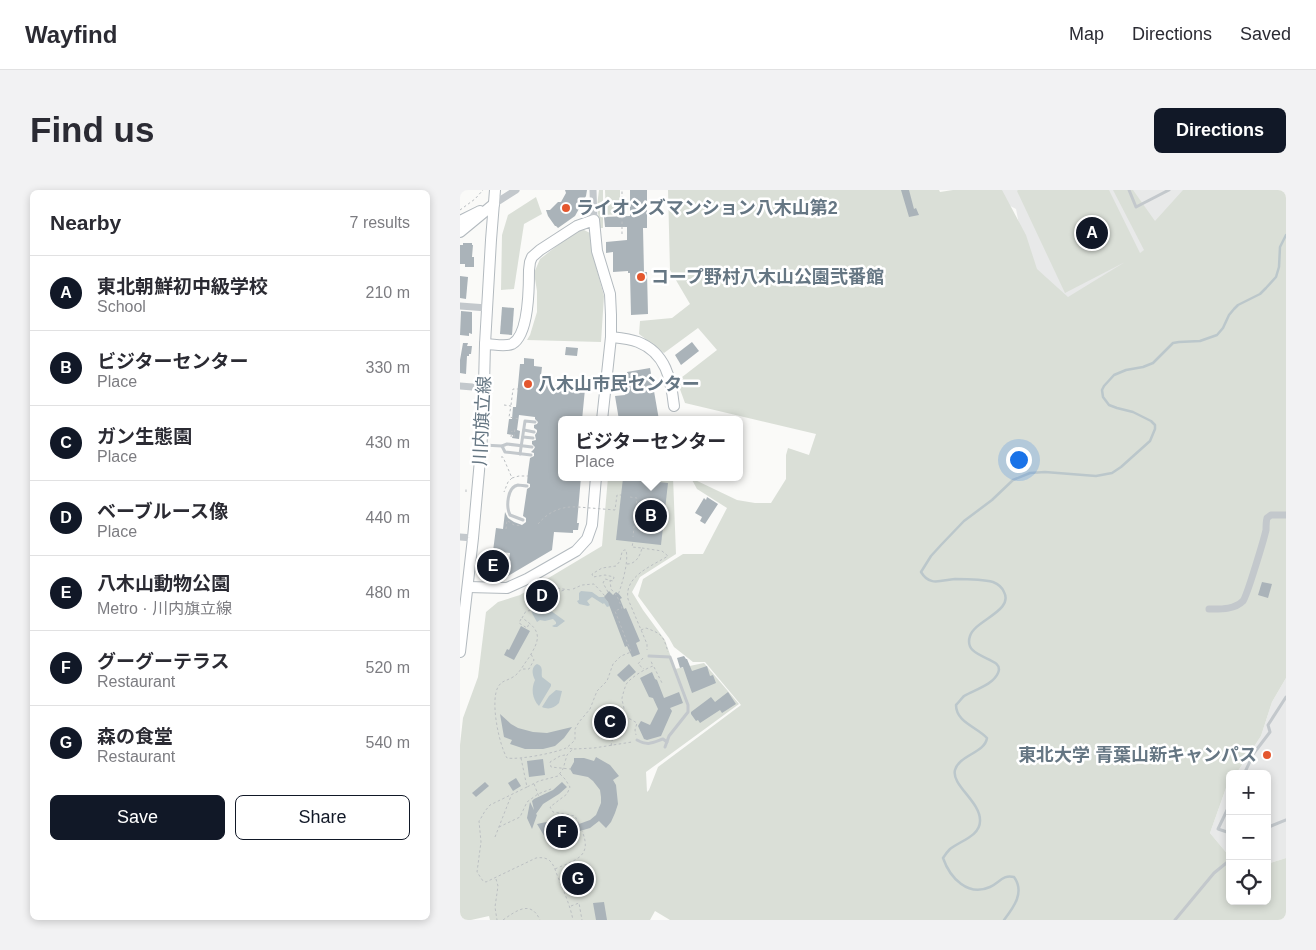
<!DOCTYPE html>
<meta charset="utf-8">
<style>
body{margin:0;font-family:Arial,"Noto Sans JP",sans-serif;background:#f2f2f3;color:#2b2b33}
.controls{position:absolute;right:15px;bottom:15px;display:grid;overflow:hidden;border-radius:8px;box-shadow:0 2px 8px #0003}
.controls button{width:45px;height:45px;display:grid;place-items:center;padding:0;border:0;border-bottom:1px solid #e1e1e2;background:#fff;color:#2b2b33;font:25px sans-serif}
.you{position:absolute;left:558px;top:269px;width:18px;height:18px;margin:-12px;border:4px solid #fff;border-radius:50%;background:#1a73e8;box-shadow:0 0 0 8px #1a73e833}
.badge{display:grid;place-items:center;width:32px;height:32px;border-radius:50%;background:#111827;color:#fff;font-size:16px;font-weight:700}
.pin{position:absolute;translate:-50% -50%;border:2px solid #fff;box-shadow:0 1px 5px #0006}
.popup{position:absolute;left:98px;top:226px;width:185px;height:65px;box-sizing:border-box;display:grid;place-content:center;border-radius:8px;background:#fff;filter:drop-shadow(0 1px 4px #0005);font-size:16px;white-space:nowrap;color:#7c7c81}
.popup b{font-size:19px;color:#2b2b33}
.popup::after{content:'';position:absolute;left:50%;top:100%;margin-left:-10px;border:10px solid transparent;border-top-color:#fff}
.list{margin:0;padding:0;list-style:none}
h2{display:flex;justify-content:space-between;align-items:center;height:65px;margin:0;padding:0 20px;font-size:21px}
h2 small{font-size:16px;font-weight:400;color:#7c7c81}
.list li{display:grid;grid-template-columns:32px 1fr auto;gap:15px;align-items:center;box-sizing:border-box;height:75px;padding:0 20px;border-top:1px solid #e1e1e2}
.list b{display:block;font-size:19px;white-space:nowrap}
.list p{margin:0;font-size:16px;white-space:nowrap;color:#7c7c81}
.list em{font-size:16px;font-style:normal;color:#7c7c81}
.actions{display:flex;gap:10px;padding:15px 20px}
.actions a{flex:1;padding:11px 0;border:1px solid #111827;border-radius:8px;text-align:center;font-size:18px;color:#111827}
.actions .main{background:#111827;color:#fff}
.icon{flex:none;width:28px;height:28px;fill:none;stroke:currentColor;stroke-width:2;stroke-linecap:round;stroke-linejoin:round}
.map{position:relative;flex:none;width:826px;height:730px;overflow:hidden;border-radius:8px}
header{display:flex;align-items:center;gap:30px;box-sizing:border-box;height:70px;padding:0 25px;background:#fff;border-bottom:1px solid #e1e1e2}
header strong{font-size:24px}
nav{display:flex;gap:28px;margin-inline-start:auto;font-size:18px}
.intro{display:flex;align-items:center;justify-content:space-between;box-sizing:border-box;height:120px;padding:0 30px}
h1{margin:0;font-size:35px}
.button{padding:12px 22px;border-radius:8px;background:#111827;color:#fff;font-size:18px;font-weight:700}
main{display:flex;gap:30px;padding:0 30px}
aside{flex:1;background:#fff;border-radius:8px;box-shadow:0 2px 8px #0003}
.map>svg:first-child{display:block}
.built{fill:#e8e9e9}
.green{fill:#dadfd7}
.water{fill:#bbc7cb}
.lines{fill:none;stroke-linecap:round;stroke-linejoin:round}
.stream{stroke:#bbc7cb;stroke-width:2.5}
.building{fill:#aab3b9}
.secondary-casing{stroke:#b3babf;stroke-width:12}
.path{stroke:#bbbfc2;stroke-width:1;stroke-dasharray:2.5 2.5;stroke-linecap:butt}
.lane{stroke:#c3c8cc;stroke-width:3}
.street{stroke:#c3c8cc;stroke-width:7}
.secondary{stroke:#fff;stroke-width:10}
.path-bridge{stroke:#bbbfc2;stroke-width:1;stroke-dasharray:2.5 2.5;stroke-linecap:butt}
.poi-dot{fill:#e4572e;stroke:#fff;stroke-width:2}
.labels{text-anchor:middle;stroke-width:5;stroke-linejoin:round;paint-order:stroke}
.poi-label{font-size:18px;font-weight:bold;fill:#657683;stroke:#fff;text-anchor:start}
.street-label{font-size:18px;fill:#657683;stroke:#fff}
</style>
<header>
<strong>Wayfind</strong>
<nav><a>Map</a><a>Directions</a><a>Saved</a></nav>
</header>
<div class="intro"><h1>Find us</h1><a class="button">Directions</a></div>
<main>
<aside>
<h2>Nearby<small>7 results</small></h2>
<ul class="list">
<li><span class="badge">A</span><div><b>東北朝鮮初中級学校</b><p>School</p></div><em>210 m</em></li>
<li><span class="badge">B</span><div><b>ビジターセンター</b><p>Place</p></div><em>330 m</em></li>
<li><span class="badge">C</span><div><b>ガン生態園</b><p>Place</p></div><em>430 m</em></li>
<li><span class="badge">D</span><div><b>ベーブルース像</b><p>Place</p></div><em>440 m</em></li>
<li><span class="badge">E</span><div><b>八木山動物公園</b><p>Metro · 川内旗立線</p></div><em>480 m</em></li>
<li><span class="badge">F</span><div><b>グーグーテラス</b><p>Restaurant</p></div><em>520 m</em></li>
<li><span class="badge">G</span><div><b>森の食堂</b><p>Restaurant</p></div><em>540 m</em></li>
</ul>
<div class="actions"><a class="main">Save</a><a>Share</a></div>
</aside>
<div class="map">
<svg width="826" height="730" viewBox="0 0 826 730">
<rect width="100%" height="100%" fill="#fafaf8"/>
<g class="built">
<polygon points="520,0 733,0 685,67 602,122 568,81 556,19"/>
<polygon points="826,488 826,668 807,674 807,584 776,584 801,546 812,512"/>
<polygon points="770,592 770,667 750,643 766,598"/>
</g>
<g class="green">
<polygon points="139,0 143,0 143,38 140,38 137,16"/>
<polygon points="145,0 160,0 160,24 146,25"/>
<polygon points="208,0 479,0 480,2 493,0 542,0 566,45 577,79 608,107 665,72 605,103 557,1 558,0 649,0 680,63 684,60 653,0 673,0 695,31 723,0 826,0 826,488 812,512 801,546 776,584 770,584 770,592 766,598 750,643 770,667 770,711 807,711 807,674 826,668 826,730 210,730 195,721 190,730 30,730 29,726 11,730 0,730 0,555 3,528 18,487 26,422 38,412 60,405 142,356 148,287 213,287 216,364 180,387 172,402 183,420 205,450 215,479 244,473 279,514 186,582 187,602 189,600 198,577 281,515 245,472 233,472 214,457 209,448 178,406 183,389 223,364 243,364 267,318 237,299 231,288 277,310 295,313 311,313 326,289 326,265 328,258 349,265 356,244 225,213 217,191 257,160 238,138 204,163 179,144 180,131 212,128 230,114 210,80"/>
<polygon points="76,7 82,24 64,34 54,99 41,100 42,45 48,25"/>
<polygon points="124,40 130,43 132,62 144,106 141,152 67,150 70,145 77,122 77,101 74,83 80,69 116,41"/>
</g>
<g class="water">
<polygon points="121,401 132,402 139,407 144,407 148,412 150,416 147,417 144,413 143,414 132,407 127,411 130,415 128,416 119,414 117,411 119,410 119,403"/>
<path d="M75 411 80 412 87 418 105 431 97 437H94L92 436 96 434V432L93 429 85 431 80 430 77 432C73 424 67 418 75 411Z"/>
<path d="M77 474C84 476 81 482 82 487L91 494V496L79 516C72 509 71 498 75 490 72 484 71 477 77 474Z"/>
<path d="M96 500 102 501 99 513C94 518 89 520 82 517L89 506Z"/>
</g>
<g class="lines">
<path class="stream" d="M544 730C554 717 565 702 554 687 543 684 539 693 530 697 508 707 490 688 483 668 485 665 487 662 490 659 500 651 520 646 520 631 521 612 491 595 495 580 499 565 525 563 527 548 517 537 496 532 496 515 499 512 501 509 504 506 514 500 533 495 538 483 546 466 502 470 510 446 515 430 554 421 544 402 542 397 538 394 533 392 522 389 507 389 495 389 481 390 470 397 461 382L471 366 481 355 504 331 532 310 553 290 570 283 585 282 636 286 652 283 661 277 690 251 695 239V235L691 231 673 222 657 218 649 215 643 207 642 200 644 196 654 185 666 180 683 177 693 173 713 153 719 152 740 151 757 145 763 138 769 125 774 119 778 115 800 104 806 98 816 87 819 77 820 57 826 45"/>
</g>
<g class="building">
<polygon points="105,0 127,0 126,6 115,26 98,38 96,36 95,36 88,26 86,20 90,20 98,12 101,12 106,3"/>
<polygon points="170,0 187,0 187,38 183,38 184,82 187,82 188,124 171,125 170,83 168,83 168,81 153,82 153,62 146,63 146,52 167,50 167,37 145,37 144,27 170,26"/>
<polygon points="441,0 449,0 454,19 456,18 459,25 449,27"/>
<polygon points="3,53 12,53 12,55 13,55 12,67 14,67 14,77 5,77 5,74 0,74 0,55 3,55"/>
<polygon points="0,86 8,87 6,109 0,108"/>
<polygon points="42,117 54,118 52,145 40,144"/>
<polygon points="1,121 12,122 12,144 9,143 9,146 0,145"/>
<polygon points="232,152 239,161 221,175 215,165"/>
<polygon points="3,153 8,153 7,156 12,156 11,164 9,164 9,166 7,166 6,184 0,183 0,170"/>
<polygon points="106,157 118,158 117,166 105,165"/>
<polygon points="64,168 74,169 74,176 82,177 80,194 125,199 122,230 102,230 102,287 121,287 117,333 119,333 118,340 113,340 113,343 94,342 92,360 48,386 34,384 35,376 48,377 50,363 33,361 36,338 43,339 45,322 48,328 54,332 62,335 66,332 66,328 63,326 67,299 70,297 70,294 67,293 68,282 70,268 74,266 74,263 71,262 74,259 75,257 72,254 72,251 76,250 75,245 77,242 77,240 74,238 74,235 77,234 78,232 75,229 75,227 59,225 57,240 60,241 59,249 52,248 53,245 47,244 49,229 52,229 53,217 56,217 60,174 64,174"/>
<polygon points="190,178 199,230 159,230 155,206 165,205 162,189 168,188 167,182"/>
<polygon points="163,288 208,293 201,355 156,350"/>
<polygon points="247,307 258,314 245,334 240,331 242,327 235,323 244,308 246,310"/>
<polygon points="802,392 812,394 808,408 798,405"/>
<polygon points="149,401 153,405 156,402 159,404 162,408 160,409 164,419 166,418 180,451 176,453 180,464 172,467 167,456 165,457 148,412 144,407"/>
<polygon points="61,436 70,441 54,470 44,465 47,459 49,460"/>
<polygon points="224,466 226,469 227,469 232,481 247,476 250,486 253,485 256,493 232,503 223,477 220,478 217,468"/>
<polygon points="169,474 176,482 164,492 157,485"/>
<polygon points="192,482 195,489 197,490 204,508 219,502 223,513 210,518 212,521 201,546 187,550 184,549 178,536 181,531 190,535 198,519 193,508 189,507 180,488"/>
<polygon points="268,502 276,514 262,523 260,520 240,533 238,530 236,531 231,524 231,522 251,507 255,512"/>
<polygon points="40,524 51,534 58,538 73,542 87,543 112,537 104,548 95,556 83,559 65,559 50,554 52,550 44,547"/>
<polygon points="136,567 150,575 159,586 153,590 156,595 158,614 155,623 151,632 146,638 139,631 130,638 120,641 120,645 117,646 117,650 99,647 86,649 77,634 91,631 103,631 119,634 130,630 136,625 141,613 141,607 140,600 133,591 128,587 113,584 110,579 114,572 114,568 124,568 134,571"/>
<polygon points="83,569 85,585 69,587 67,571"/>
<polygon points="56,588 61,596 53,601 48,593"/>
<polygon points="25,592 29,596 16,607 12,603"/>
<polygon points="102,592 107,597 99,604 83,614 76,624 77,625 72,639 67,628 70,612 74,620 72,611 74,609 93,600"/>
<polygon points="121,674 131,696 117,703 102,684"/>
<polygon points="144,712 147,730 136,730 133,713"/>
</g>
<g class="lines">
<defs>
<g id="secondary">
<polyline points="0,31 20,21"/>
<polyline points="0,42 34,14"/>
<path d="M151 147C160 148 170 149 178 152 206 163 211 189 214 216"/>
<path d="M25 154C33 154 45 157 52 154 69 145 69 97 69 80L70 72 72 67 80 60 117 36 134 30 137 61 150 104 151 125V147L142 230"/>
<polyline points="8,397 47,398 67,389 116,361 127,349 132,335 136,287"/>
<polyline points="0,462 13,348 23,236 25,154 31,50 35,0"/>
</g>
</defs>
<use href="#secondary" class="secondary-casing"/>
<g class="path">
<polyline points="0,20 15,9 23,0"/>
<polyline points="162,44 162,0"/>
<polyline points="44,215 51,216 49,227 59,229"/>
<polyline points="51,215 53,199 58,199"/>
<polyline points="51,247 52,241"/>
<polyline points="54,247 55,238"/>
<polyline points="41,267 43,267 52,288 48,292 44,302"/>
<polyline points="52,288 59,286 68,286"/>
<polyline points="6,302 6,297"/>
<polyline points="170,307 177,308 173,347"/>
<polyline points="117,317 118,317"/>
<polyline points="143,319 155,320 157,305 161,305"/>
<polyline points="48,331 54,335 62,336"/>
<polyline points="46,339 47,330"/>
<path d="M182 358 202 361 208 366C192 376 164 386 168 409L187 454V460"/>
<polyline points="31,366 38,366 38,361"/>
<polyline points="38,366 42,374 48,375"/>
<path d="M167 374C176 374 180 366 182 358L172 357 173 352"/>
<polyline points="113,399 122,395 134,394 145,406"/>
<path d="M104 400C87 406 86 420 66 421L62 428C83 441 80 450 68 469 63 475 60 483 53 487 47 491 42 490 38 497 30 511 39 555 47 568 59 570 95 563 106 558 109 556 112 553 115 550V539L119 532 130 519 137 501 147 491 153 474 161 466 171 462 155 421 162 418 157 406 151 399 150 390"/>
<path d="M148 402 143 393 145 389 153 391 154 387 145 385 133 387 132 384 142 378 156 376 160 371 162 362 164 360H166C169 372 162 394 158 405"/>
<polyline points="83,405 88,409"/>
<polyline points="88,408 89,404 95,398 111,400"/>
<polyline points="61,429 59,433 67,438 69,434"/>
<path d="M181 440 186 438C202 444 203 445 208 462"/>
<polyline points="183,468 178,474 184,479"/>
<polyline points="194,477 202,493"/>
<polyline points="63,479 69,479 74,470 71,464"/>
<polyline points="165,526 177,533 175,540 176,545"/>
<path d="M151 556C153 542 161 535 164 523 165 518 162 513 162 508 163 504 165 496 167 493 173 486 185 479 193 476L191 471"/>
<polyline points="114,559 134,558 172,552"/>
<polyline points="105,565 100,566 90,572 91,577 110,579"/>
<polyline points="61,568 67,597 79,591 98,586 103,579 107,565 113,559 107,558"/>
<polyline points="100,584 105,589 110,597 107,604 90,617 93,622 115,626 119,634"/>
<polyline points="74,594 79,607"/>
<path d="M67 597 30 615 25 621 21 628 19 631 21 652 17 682 23 691 26 692 76 668C82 667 88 668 91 672 95 677 96 683 98 687 104 702 110 715 113 730"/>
<polyline points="39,637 60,627 67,612 78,604 91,599"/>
<polyline points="35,647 51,606"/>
<path d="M95 679C115 670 133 667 122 641"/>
<polyline points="36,689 38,696 35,717 37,730"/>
<polyline points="111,716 119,713 122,730"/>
<path d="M43 730C57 720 71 710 80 730"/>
</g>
<g class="lane">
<polyline points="669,0 676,17 709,0"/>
<polyline points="64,240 74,242"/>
<polyline points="63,247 73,248"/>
<polyline points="23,255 42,256 47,254 72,257"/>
<polyline points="42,256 45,262 71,265"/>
<polyline points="60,264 65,231 75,232"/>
<path d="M63 330 50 325C46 317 47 297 58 295 59 295 66 296 67 296"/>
<polyline points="189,466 210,467 228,515 228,522 209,546 205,557"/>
<path d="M177 550C188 556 192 553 203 549L207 552"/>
<polyline points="784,584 794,563 810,542 808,535 826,507"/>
<polyline points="770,614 758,639 770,643"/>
<polyline points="807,639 811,636 826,630"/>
<polyline points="715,730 754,683 770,670"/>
</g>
<g class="street">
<polyline points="133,0 134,30"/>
<polyline points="34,14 56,0"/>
<polyline points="0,116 27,118"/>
<polyline points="0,196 25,198"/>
<polyline points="0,347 13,348"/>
<path d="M749 419C760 419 774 420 783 411 787 406 804 349 806 340 806 336 806 332 807 328L811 325H826"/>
</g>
<use href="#secondary" class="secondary"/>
<g class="path-bridge">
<polyline points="118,317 143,319"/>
<path d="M78 334C88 322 101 316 117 317"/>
</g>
</g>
<g class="poi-dot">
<circle cx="106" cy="18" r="5"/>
<circle cx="181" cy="87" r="5"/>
<circle cx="68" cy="194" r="5"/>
<circle cx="807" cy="565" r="5"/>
</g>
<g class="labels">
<g class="poi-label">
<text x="116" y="24">ライオンズマンション八木山第2</text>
<text x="191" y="93">コープ野村八木山公園弐番館</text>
<text x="78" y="200">八木山市民センター</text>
<text x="797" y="571" text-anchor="end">東北大学 青葉山新キャンパス</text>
</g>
<g class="street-label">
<text transform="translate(22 231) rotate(-87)" y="6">川内旗立線</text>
</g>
</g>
</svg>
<div class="controls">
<button>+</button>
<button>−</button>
<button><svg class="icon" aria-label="locate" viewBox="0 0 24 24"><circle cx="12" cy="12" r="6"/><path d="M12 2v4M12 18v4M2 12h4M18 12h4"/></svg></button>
</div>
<div class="you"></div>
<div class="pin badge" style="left:632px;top:43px">A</div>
<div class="pin badge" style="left:191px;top:326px">B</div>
<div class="popup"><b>ビジターセンター</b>Place</div>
<div class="pin badge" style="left:150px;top:532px">C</div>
<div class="pin badge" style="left:82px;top:406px">D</div>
<div class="pin badge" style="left:33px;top:376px">E</div>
<div class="pin badge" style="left:102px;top:642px">F</div>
<div class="pin badge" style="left:118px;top:689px">G</div>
</div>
</main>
